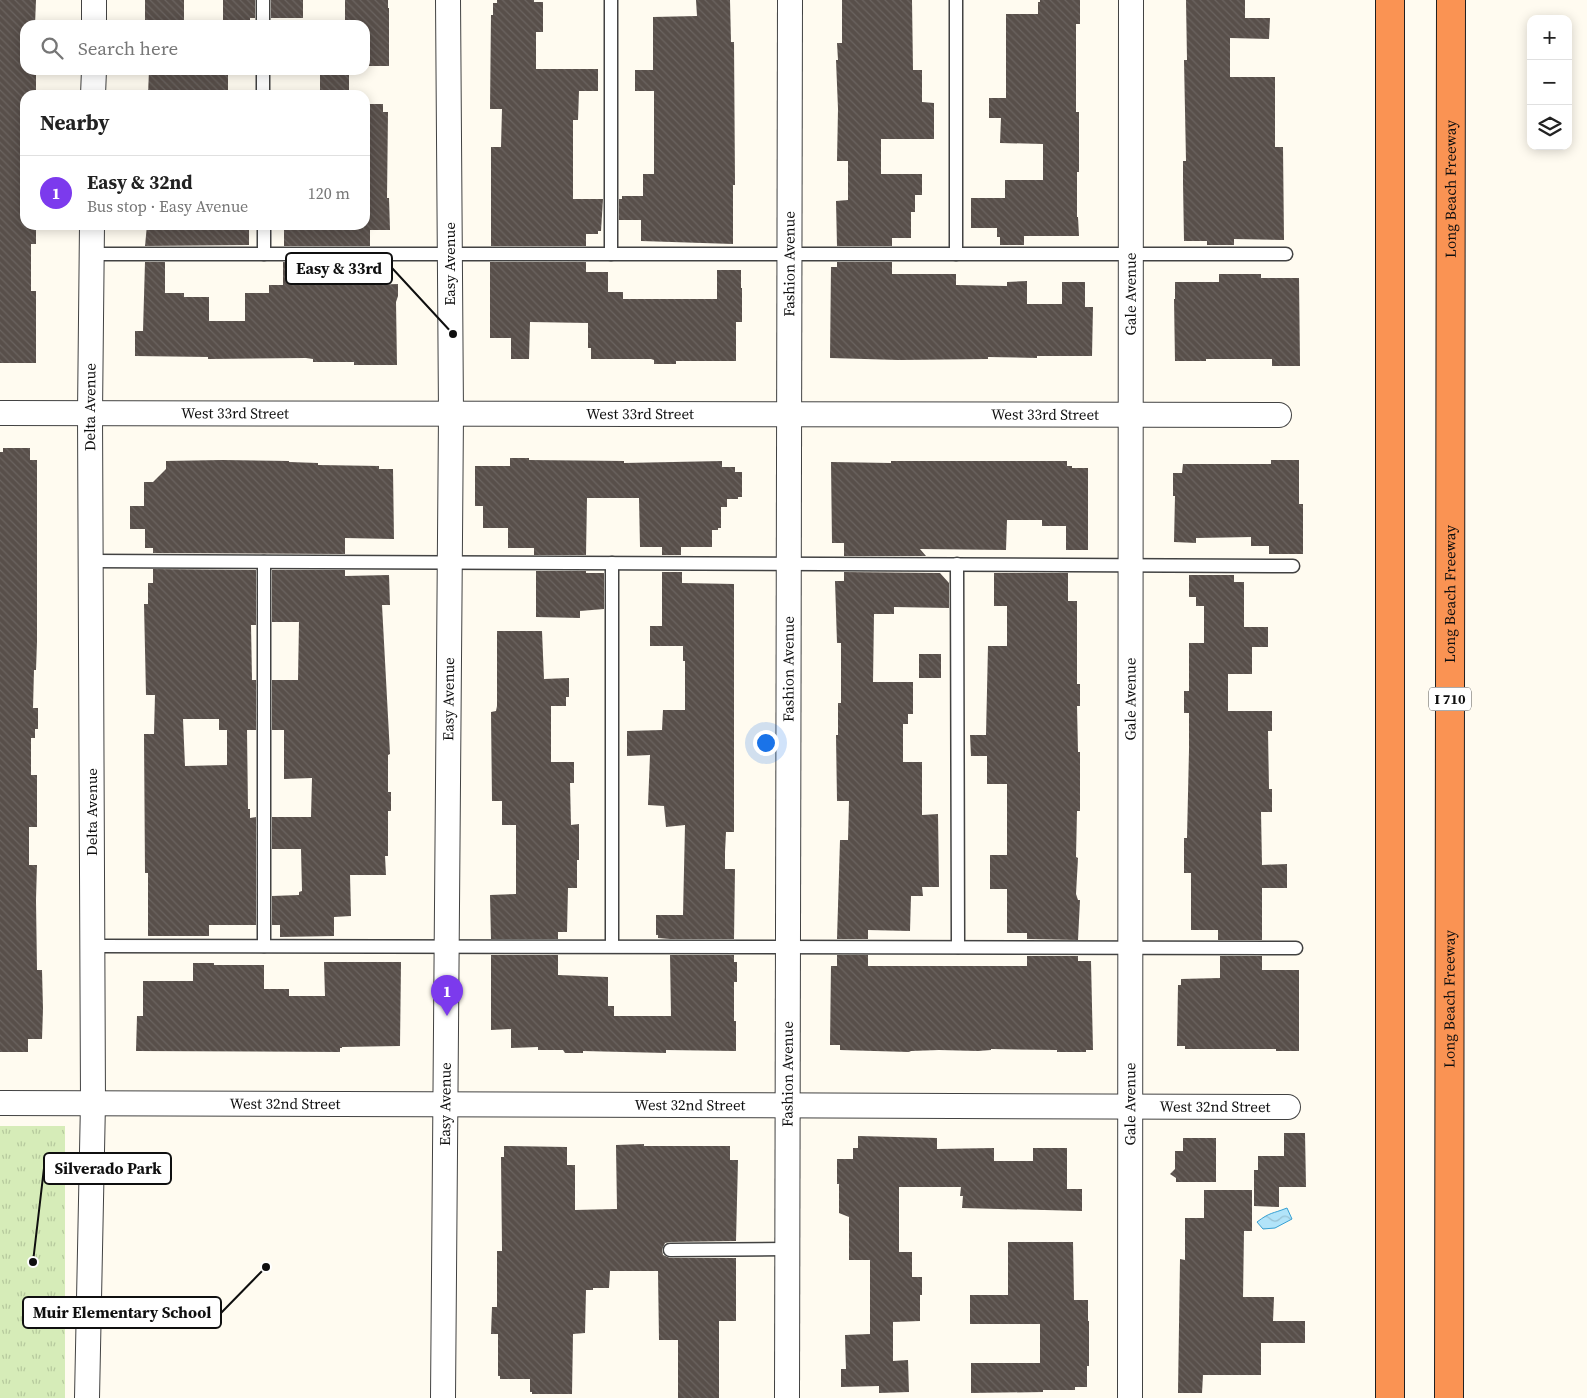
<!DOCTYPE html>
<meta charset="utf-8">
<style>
body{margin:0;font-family:"Source Serif 4",serif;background:#f6f6f6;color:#222}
.controls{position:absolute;right:15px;top:15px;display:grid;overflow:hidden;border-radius:10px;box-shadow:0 2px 12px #0003}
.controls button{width:45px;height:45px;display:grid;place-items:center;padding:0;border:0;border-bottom:1px solid #e0e0e0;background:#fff;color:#222;font:25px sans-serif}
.you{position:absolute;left:765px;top:742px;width:18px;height:18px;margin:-12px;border:4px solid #fff;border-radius:50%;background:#1a73e8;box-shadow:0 0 0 8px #1a73e833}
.badge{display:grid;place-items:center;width:32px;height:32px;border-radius:50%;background:#7c3aed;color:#fff;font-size:16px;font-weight:700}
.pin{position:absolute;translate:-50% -41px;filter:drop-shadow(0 1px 2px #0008)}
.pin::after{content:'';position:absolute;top:26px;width:18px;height:15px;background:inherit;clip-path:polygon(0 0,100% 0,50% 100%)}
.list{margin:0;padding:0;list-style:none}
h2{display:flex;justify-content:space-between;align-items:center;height:65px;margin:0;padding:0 20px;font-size:21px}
h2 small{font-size:16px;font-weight:400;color:#767676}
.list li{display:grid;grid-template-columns:32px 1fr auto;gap:15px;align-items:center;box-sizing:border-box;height:75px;padding:0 20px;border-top:1px solid #e0e0e0}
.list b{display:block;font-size:19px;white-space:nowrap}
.list p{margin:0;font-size:16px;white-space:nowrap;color:#767676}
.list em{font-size:16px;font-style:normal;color:#767676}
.icon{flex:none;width:28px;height:28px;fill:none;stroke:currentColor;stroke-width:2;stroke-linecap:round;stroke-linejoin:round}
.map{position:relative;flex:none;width:1587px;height:1398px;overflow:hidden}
.search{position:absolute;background:#fff;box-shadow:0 2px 12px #0003;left:20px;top:20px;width:350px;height:55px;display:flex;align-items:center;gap:12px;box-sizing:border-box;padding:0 18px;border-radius:15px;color:#767676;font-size:19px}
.panel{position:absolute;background:#fff;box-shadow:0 2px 12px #0003;left:20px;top:90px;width:350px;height:140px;border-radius:15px}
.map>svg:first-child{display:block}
.park{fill:url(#park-tufts)}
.water{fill:url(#water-waves);stroke:#36a0d3}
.building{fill:url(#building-back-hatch);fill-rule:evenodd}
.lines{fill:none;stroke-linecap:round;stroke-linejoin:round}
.lane-casing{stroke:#424242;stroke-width:15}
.street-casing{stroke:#424242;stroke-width:26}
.highway-casing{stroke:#202020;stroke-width:30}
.lane{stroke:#fff;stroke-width:12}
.street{stroke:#fff;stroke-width:24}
.highway{stroke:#fa9353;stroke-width:28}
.labels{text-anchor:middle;stroke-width:5;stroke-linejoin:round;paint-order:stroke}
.shield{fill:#fff;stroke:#575757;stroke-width:1}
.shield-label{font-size:14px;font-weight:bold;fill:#0f0f0f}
.street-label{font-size:15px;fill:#0f0f0f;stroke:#fff}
.leader{fill:none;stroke:#0f0f0f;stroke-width:2}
.callout-dot{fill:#0f0f0f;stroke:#fff;stroke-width:2}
.callout{fill:#fff;stroke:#0f0f0f;stroke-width:2}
.callout-label{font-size:16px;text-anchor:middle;font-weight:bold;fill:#0f0f0f}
</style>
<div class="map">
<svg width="1587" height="1398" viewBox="0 0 1587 1398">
<defs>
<pattern id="park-tufts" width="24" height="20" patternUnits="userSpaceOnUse" patternTransform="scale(1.25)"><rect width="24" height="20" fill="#d6ecb8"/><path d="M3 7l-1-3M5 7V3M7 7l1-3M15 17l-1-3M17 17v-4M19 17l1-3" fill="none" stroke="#b6c99d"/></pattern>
<pattern id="water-waves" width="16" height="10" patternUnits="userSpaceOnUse" patternTransform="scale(1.25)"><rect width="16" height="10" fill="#b2e4f9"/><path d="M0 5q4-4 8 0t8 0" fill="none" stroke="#98c2d4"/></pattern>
<pattern id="building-back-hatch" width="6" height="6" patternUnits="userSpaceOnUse" patternTransform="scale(1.25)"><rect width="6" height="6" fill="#584f4a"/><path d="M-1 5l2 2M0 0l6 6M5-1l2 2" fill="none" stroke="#6b6460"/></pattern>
</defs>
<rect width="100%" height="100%" fill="#fffbf0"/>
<rect class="park" x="0" y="1126" width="65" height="272"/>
<path class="water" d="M1287 1208 1292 1219 1275 1228 1263 1229 1257 1222C1270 1212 1272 1214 1287 1208Z"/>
<g class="building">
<polygon points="0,0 36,0 35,25 25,25 25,70 36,70 36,95 25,95 25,225 36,225 36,244 31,244 31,291 36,291 36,363 0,363"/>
<rect x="145" y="0" width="39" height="21"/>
<polygon points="223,0 255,0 255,18 250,18 250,25 223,25"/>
<rect x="271" y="0" width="32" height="18"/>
<polygon points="345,0 388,0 388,8 389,8 389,66 365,66 365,25 345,25"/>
<polygon points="497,0 534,0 534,2 543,2 543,32 536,32 536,69 598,69 598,91 579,91 578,120 573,120 573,199 603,199 601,231 598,231 598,234 586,234 586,246 491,246 491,147 501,147 502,109 490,109 491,15 493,15 493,3 497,3"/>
<polygon points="696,0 730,0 731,42 734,42 735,185 733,185 733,244 641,241 641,220 619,220 619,199 622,199 622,196 643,196 643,174 654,174 654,91 635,91 635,70 653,70 653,17 697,16"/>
<polygon points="842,0 912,0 913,70 922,70 922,102 934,103 934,139 881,139 881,174 922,174 922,195 915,195 915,212 911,212 911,238 892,238 892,246 837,246 836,201 848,200 848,161 837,161 838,109 836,60 838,60 837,43 842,43"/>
<polygon points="1040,0 1080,0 1080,24 1076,24 1076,112 1079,112 1079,172 1077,172 1077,217 1078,217 1079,236 1024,236 1024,245 1000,245 1000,237 997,237 997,228 971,228 971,198 1005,198 1005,180 1043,180 1043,144 1000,143 1001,118 989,118 989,98 1006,98 1006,14 1038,14 1038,2 1040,2"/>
<polygon points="1186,0 1245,0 1245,18 1270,18 1269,39 1230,38 1230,77 1275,77 1275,147 1283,147 1284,240 1234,239 1234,245 1207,245 1207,241 1184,241 1183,183 1183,161 1186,161 1184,60 1187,60"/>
<polygon points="149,70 228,70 228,90 200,90 200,95 148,95"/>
<rect x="320" y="70" width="29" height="25"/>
<polygon points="365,104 383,104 383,112 388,112 387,198 389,198 390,230 370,230 370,246 284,246 284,225 365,225"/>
<polygon points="147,225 249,225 249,245 145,246"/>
<polygon points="145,262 165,262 165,293 184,293 184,297 209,297 209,321 245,321 245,293 269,293 269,285 283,285 283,262 370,262 371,285 398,284 398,296 396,302 397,365 354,365 354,362 313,362 313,359 306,358 208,359 208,357 135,356 135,331 143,331"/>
<polygon points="490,262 586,262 586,272 608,272 608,292 623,292 623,299 717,299 717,270 741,270 741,288 742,288 742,322 736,322 736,361 676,361 676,364 654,364 654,360 651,359 591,359 591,348 588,348 588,323 530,322 529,359 511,359 511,338 490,338"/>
<polygon points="837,262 892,262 892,274 956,274 956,285 1007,286 1007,282 1027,281 1027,304 1062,304 1062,282 1085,282 1085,307 1093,307 1092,356 1037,356 1037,358 988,357 988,359 899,360 830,358 831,267 837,267"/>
<polygon points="1219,274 1261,274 1261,278 1299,278 1300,366 1272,366 1272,359 1206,359 1206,361 1175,361 1174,299 1175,299 1175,282 1219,282"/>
<polygon points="3,448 30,448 30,460 37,460 37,642 36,670 34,670 33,708 38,708 38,729 35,729 35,738 31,738 31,775 37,775 37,827 29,827 29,865 37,865 36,900 37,970 42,970 43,1009 42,1039 28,1039 28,1052 0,1052 0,452 3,452"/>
<polygon points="510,458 529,458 529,460 624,461 624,463 722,461 722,467 735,467 735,472 742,472 742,497 738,497 738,499 727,499 727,507 721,507 721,528 718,528 718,530 712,530 712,547 681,547 681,555 662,555 662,547 640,547 639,498 587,498 586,555 534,555 534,548 508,548 508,528 483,528 483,506 475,506 475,466 510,466"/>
<polygon points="222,460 289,461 289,462 318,463 318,465 379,466 379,469 393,469 394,539 345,538 345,554 153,553 153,548 145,548 145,529 130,529 130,506 144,506 144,482 153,482 166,469 166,461"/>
<polygon points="1271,460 1299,460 1299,504 1303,504 1303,554 1269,554 1269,546 1251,546 1251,537 1196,538 1196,543 1174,542 1175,496 1173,496 1173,473 1182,473 1183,464 1271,464"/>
<polygon points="891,461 1067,461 1067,466 1072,466 1072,468 1088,468 1088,550 1066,550 1066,526 1042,526 1042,520 1007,520 1006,550 920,549 926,556 844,556 844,543 832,543 831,462 891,463"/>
<path d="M153 569 256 570V625H251L252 680H256V730H247L248 809H250V818L256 817V925H209V936H148V873H145L144 734H154L155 695H146L144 604H148V583H153ZM183 719H219V730H227V765L185 766Z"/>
<polygon points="272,570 345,570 345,576 389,575 390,605 382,605 390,754 388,755 388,792 391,792 391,811 388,811 388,856 385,856 386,875 350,875 351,916 334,917 334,936 280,937 280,925 272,925 272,896 299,895 299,892 302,891 301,849 272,849 272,817 311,817 312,778 284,779 284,730 272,730 272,680 298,680 299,622 272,622"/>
<polygon points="536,571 586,571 586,573 604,573 604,609 580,611 580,618 536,617"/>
<polygon points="662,572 682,572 682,583 734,584 734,832 726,832 725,852 725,869 735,869 734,939 670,939 658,938 658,935 656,935 656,915 683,915 685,825 666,827 664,806 648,805 650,755 627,756 627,731 662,730 663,710 685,710 685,661 683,661 683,646 650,646 650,626 662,626"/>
<polygon points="844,572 940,573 949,583 949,608 894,607 894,614 874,614 873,682 913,682 913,714 908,714 908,724 903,724 903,762 922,762 922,815 938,814 939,887 922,887 923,896 911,896 910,931 868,930 868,939 837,939 840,840 848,840 849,801 837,801 836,735 838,735 838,703 841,703 841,643 837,643 835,581 844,581"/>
<polygon points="994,573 1068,573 1068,601 1077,601 1077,684 1080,684 1080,706 1077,706 1078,752 1080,752 1080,811 1077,811 1076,857 1078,858 1076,894 1078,900 1080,900 1078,940 1027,939 1027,933 1007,933 1007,889 990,889 990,855 1007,855 1007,784 987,784 987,756 971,756 970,735 986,735 988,646 1007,646 1007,606 994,606"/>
<polygon points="1189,575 1234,575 1234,582 1244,582 1244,627 1268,627 1268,647 1252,647 1252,674 1228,674 1228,711 1272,711 1272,731 1268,731 1269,789 1272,789 1272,812 1261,812 1262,865 1287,864 1287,888 1262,888 1262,940 1218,940 1218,930 1191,930 1191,873 1184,873 1184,838 1187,838 1189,750 1189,713 1184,713 1184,691 1189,691 1189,643 1204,643 1204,606 1196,606 1196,597 1189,597"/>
<polygon points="497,631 542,631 544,679 569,678 569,697 566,697 566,706 551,706 551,762 574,762 574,783 570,783 571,825 579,824 579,860 577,860 577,888 568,888 567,932 558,932 558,939 491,939 490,895 516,894 516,825 502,825 502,801 492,801 491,712 496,711 497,706"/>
<rect x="919" y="654" width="22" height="24"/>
<polygon points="491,955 558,955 558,975 608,977 608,1006 614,1006 614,1016 671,1016 670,955 734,955 734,962 737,962 737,982 734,982 734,1021 736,1021 736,1051 666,1050 666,1053 583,1051 583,1053 565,1053 563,1050 538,1050 538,1047 511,1048 511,1029 491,1030"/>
<polygon points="837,955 868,955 868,966 1027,966 1027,956 1078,956 1078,961 1091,961 1093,1050 1086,1050 1086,1052 1057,1052 1057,1050 991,1049 991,1050 978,1051 939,1050 911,1051 909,1052 840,1050 840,1045 830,1045 831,966 837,966"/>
<polygon points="1220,956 1262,956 1262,970 1299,970 1299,1051 1276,1051 1276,1049 1185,1049 1185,1046 1177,1046 1178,985 1181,985 1181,979 1220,978"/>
<polygon points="324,962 401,962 400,1046 342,1047 342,1048 340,1048 340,1052 136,1051 137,1016 143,1016 143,981 193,981 193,963 214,963 214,965 264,965 264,989 289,989 289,996 325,996"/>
<polygon points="1284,1133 1305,1133 1306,1187 1279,1187 1279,1207 1254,1206 1254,1170 1258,1170 1258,1156 1284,1156"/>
<polygon points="858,1136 937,1138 937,1149 994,1148 994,1161 1033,1161 1033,1148 1067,1148 1067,1189 1082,1189 1082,1211 962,1208 963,1196 960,1196 961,1187 899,1187 899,1252 912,1252 912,1277 922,1277 922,1295 920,1295 920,1321 893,1322 893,1361 908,1360 909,1392 879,1393 879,1386 841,1387 841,1369 846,1369 845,1335 870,1334 870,1260 849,1260 849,1217 839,1213 839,1184 837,1184 837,1159 853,1159 853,1148 858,1148"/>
<polygon points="1183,1138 1216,1138 1216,1182 1176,1182 1176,1178 1170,1174 1175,1169 1175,1151 1183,1151"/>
<polygon points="644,1144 644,1146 730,1146 730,1160 738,1160 736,1241 670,1242 665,1243 662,1250 663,1255 670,1258 736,1258 736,1321 719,1321 719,1398 678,1398 678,1340 659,1340 658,1271 610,1271 609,1288 593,1288 593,1290 586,1290 585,1333 573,1334 572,1394 532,1394 532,1392 530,1392 530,1379 500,1379 500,1376 498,1376 498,1334 491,1334 492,1307 497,1307 497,1251 502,1251 501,1157 504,1157 504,1146 567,1147 567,1165 575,1165 575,1210 617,1209 616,1145"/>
<polygon points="1204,1190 1252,1190 1252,1231 1244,1231 1243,1297 1274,1297 1273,1321 1305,1321 1305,1343 1261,1343 1261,1375 1203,1375 1202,1393 1178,1393 1180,1259 1185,1260 1185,1218 1204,1218"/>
<polygon points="1008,1242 1073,1242 1074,1300 1088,1300 1088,1321 1089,1321 1089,1366 1087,1366 1087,1387 1075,1387 1075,1390 1043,1390 1043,1392 971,1393 971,1363 1040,1363 1040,1324 970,1324 970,1295 1008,1295"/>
</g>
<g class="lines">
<defs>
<g id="lane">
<polyline points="263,0 263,25"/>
<polyline points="611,0 611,254"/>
<polyline points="956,0 956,254"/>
<polyline points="263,70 263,95"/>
<polyline points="264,225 264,254"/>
<polyline points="92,254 1286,254"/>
<polyline points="91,561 1293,566"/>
<polyline points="264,562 264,946"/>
<polyline points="612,563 612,946"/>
<polyline points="957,564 958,947"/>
<polyline points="92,946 1296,948"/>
<polyline points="670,1250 787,1249"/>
</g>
<g id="street">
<polyline points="94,25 94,0"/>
<polyline points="93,95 94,70"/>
<path id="s1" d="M0 413 1279 415"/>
<path id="s2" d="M0 1103 1288 1107"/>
<path id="s3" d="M87 1398 93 1102 90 414 92 225"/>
<path id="s4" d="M443 1398 451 414 448 0"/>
<path id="s5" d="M787 1398 790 0"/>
<path id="s6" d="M1130 1398 1131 0"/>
</g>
<g id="highway">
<polyline points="1390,0 1390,1398"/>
<path id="s7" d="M1449 1398 1451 0"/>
</g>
</defs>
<use href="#lane" class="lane-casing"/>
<use href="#street" class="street-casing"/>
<use href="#highway" class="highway-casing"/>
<use href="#lane" class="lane"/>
<use href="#street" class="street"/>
<use href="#highway" class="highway"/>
</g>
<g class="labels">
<rect class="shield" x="1429" y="687.5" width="42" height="23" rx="4"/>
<g class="shield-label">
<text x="1450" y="704">I 710</text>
</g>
<g class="street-label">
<text dy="5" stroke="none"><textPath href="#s7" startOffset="1209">Long Beach Freeway</textPath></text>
<text transform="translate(450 264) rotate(-90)" y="5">Easy Avenue</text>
<text dy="5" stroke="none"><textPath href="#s5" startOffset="1134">Fashion Avenue</textPath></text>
<text dy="5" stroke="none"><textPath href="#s6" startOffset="1104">Gale Avenue</textPath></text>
<text dy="5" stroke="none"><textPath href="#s3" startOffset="991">Delta Avenue</textPath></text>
<text dy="5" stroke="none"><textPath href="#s1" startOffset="235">West 33rd Street</textPath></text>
<text dy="5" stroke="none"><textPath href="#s1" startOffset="640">West 33rd Street</textPath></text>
<text dy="5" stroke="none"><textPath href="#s1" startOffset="1045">West 33rd Street</textPath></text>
<text dy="5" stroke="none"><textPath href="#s7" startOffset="804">Long Beach Freeway</textPath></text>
<text dy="5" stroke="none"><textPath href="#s5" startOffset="729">Fashion Avenue</textPath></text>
<text dy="5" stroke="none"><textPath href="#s4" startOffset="699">Easy Avenue</textPath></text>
<text dy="5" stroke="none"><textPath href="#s6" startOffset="699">Gale Avenue</textPath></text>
<text transform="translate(92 812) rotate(-90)" y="5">Delta Avenue</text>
<text dy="5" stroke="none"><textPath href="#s7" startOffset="399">Long Beach Freeway</textPath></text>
<text dy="5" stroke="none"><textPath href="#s5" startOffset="324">Fashion Avenue</textPath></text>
<text dy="5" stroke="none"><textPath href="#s2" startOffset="285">West 32nd Street</textPath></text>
<text dy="5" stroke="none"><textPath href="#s4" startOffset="294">Easy Avenue</textPath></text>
<text dy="5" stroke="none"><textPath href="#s2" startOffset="690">West 32nd Street</textPath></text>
<text dy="5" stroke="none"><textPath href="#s6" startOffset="294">Gale Avenue</textPath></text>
<text dy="5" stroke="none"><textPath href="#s2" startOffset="1215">West 32nd Street</textPath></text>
</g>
</g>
<path class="leader" d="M453 334L392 268M33 1262L44 1168M266 1267L221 1313"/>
<g class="callout-dot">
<circle cx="453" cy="334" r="5"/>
<circle cx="33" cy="1262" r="5"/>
<circle cx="266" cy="1267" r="5"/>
</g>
<g class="callout">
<rect x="286" y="253" width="106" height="31" rx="5"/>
<rect x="44" y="1153" width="127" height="31" rx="5"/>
<rect x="23" y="1297" width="198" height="31" rx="5"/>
</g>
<g class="callout-label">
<text x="339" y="274">Easy &amp; 33rd</text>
<text x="108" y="1174">Silverado Park</text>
<text x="122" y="1318">Muir Elementary School</text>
</g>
</svg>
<div class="controls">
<button>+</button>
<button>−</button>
<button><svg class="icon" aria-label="layers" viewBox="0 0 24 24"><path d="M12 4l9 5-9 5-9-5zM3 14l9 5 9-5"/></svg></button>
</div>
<div class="you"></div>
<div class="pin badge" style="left:447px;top:1016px">1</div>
<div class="search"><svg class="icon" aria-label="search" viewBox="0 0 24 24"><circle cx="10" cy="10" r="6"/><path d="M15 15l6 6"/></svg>Search here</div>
<section class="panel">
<h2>Nearby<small></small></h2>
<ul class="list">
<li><span class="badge">1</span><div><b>Easy &amp; 32nd</b><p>Bus stop · Easy Avenue</p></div><em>120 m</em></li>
</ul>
</section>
</div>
